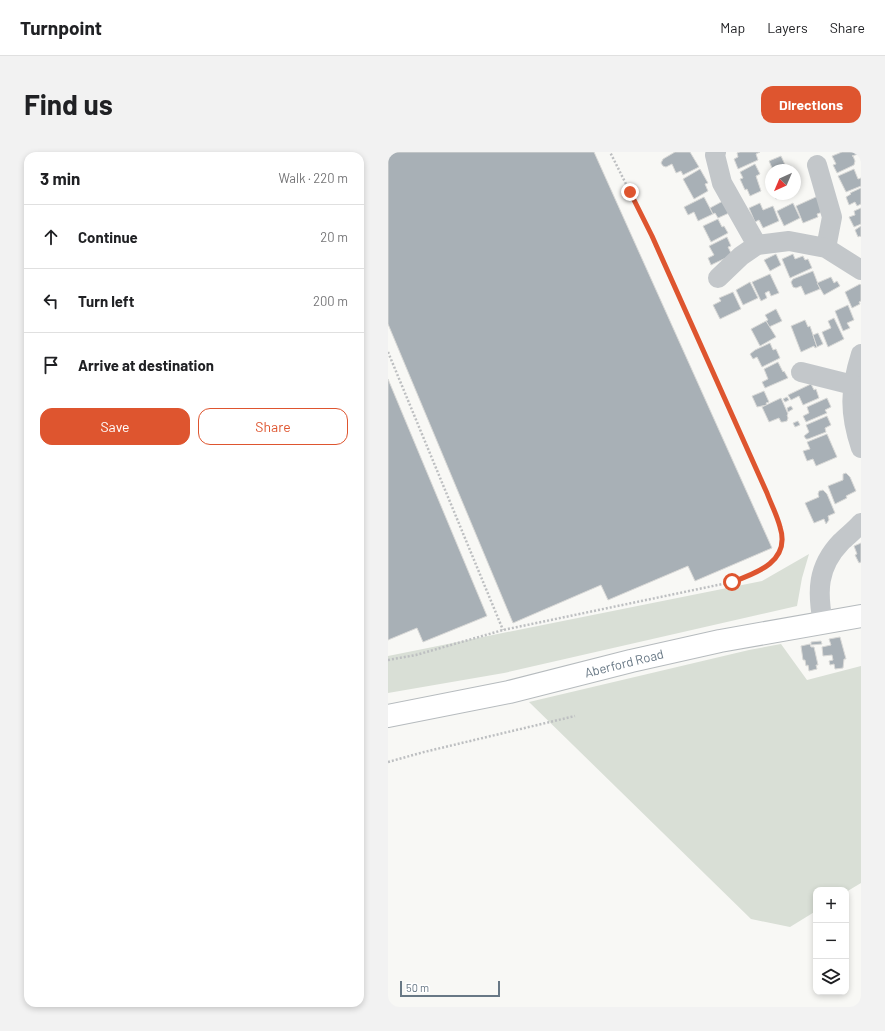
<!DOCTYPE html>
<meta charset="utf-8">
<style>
body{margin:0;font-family:Barlow,sans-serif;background:#f2f2f2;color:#202124}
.controls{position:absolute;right:12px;bottom:12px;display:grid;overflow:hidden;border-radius:8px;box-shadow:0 2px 6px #0003}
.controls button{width:36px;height:36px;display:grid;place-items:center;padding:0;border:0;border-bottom:1px solid #e0e0e0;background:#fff;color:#202124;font:20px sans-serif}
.compass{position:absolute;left:377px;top:12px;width:36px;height:36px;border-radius:50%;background:#fff;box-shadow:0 2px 6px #0003;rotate:224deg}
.scale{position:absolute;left:12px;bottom:10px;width:100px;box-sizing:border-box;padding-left:4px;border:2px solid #687885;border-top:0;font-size:11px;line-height:14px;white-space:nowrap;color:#687885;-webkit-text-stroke:3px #fff;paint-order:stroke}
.stop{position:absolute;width:12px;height:12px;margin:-9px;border:3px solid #de552f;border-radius:50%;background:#fff}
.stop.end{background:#de552f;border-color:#fff;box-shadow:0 1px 4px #0008}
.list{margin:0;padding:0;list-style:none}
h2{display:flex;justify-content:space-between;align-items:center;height:52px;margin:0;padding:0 16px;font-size:17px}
h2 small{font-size:13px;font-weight:400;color:#757577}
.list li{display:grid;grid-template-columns:26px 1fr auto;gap:12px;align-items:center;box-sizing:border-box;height:64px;padding:0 16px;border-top:1px solid #e0e0e0}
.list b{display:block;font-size:15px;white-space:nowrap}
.list em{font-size:13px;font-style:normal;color:#757577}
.actions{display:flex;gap:8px;padding:12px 16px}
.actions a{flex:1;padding:9px 0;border:1px solid #de552f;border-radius:12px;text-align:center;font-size:14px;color:#de552f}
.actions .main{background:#de552f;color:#fff}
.icon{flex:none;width:22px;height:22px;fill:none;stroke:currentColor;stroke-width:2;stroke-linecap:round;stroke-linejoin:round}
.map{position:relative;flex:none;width:473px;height:855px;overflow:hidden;border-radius:12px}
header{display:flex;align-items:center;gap:24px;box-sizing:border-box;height:56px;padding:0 20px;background:#fff;border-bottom:1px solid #e0e0e0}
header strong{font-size:19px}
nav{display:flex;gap:22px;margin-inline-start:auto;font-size:14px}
.intro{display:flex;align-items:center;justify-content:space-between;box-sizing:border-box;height:96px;padding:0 24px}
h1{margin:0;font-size:28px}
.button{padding:10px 18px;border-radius:12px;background:#de552f;color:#fff;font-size:14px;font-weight:700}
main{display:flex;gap:24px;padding:0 24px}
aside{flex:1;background:#fff;border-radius:12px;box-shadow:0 2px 6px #0003}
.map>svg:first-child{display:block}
.green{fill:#d9dfd6}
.building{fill:#a8b0b6;stroke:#d9d9d7}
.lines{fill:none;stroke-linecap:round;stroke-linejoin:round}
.major-casing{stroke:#b6bbbe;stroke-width:24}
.path{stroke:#bdbfc1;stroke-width:2.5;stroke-dasharray:2 2;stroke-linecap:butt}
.minor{stroke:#c3c7ca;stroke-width:20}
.major{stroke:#fff;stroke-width:22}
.route{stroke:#de552f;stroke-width:5}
.labels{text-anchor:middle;stroke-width:4;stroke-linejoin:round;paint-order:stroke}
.street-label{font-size:13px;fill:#687885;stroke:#fff}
</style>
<header>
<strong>Turnpoint</strong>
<nav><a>Map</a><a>Layers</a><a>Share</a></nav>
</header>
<div class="intro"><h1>Find us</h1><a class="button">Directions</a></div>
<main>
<aside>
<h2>3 min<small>Walk · 220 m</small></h2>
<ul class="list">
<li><svg class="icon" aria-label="ahead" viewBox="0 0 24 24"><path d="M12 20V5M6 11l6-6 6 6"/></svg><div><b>Continue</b></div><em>20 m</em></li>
<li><svg class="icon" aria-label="left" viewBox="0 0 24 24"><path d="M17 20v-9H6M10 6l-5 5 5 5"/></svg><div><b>Turn left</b></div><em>200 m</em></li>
<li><svg class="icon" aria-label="arrive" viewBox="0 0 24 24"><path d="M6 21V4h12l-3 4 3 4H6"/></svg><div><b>Arrive at destination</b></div></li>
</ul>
<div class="actions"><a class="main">Save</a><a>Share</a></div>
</aside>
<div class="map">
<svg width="473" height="855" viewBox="0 0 473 855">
<rect width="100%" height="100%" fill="#f8f8f5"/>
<g class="green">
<polygon points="421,402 414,426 409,454 116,521 0,541 0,504 374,429"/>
<polygon points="393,492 419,528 473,514 473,731 458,740 458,738 428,738 428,759 402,775 363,767 141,550 361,498"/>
</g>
<g class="building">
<polygon points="0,0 206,0 384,396 307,429 300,414 220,448 213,433 125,471 0,172"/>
<polygon points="287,0 302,0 311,15 295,23 293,19 288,21 284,12 278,15 275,14 273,11 275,7"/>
<polygon points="352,0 372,0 368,2 370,8 350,17 346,7 350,5 349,1"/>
<polygon points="454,0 469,0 470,2 464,4 465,4 467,9 466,13 449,21 445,13 448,12 444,4"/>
<polygon points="393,4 398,15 391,18 385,18 381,9"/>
<polygon points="367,12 372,22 368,24 373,39 362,44 359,37 357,38 352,27 355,26 352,20"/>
<polygon points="403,14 405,18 394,18"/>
<polygon points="312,17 320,31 317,32 320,39 306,47 295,27"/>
<polygon points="466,17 470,27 473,26 473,34 458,40 450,24"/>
<polygon points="407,18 412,27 407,30"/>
<polygon points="473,36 473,52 469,54 467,50 461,53 458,45 463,42 462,41"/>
<polygon points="386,42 395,42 396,43 388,47"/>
<polygon points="430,44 437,59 429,62 430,65 415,71 408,54"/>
<polygon points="316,45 325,62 310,69 306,60 300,63 296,55"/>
<polygon points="335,49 341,61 330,66 327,61 325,62 322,56"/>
<polygon points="372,51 375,58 385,54 391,69 375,76 371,68 367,70 361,56"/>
<polygon points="405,51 412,66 396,74 389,59"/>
<polygon points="473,56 473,72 466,75 461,65 467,63 466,59"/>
<polygon points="330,67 334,75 336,74 340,81 323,90 315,74"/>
<polygon points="473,74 473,85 472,84 470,85 467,78"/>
<polygon points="339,85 343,94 340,95 344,103 323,113 320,106 326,103 321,94"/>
<polygon points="388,102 393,113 382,119 376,108"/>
<polygon points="405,102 407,107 415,104 417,108 420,107 424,116 402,126 394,107"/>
<polygon points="425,119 432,137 417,143 413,134 408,136 405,135 403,130 405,127"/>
<polygon points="382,122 391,141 383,144 381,139 377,141 379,146 373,149 364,130"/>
<polygon points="443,125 446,131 449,129 452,134 436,143 429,131"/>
<polygon points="362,130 370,146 355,153 348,138"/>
<polygon points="472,132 473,133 473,149 471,150 472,152 464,156 457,140"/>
<polygon points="345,140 353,157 332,167 325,153 333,149 331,146"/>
<polygon points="460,153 466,168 459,171 462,176 455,179 447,159"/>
<polygon points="388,157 394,169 381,175 378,169 380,168 377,163"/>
<polygon points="446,166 456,187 440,195 434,180 443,176 440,169"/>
<polygon points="417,168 420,175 422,174 429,195 427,196 426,194 413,200 403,174"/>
<polygon points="378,169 388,185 372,194 363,177"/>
<polygon points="430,181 435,192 429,195 425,183"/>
<polygon points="382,191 385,198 388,197 392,206 374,215 369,205 365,207 362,202 367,198"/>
<polygon points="390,210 395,220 396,219 400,226 377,236 374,230 380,227 376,217"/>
<polygon points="0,227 99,464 35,490 29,476 0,488"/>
<polygon points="423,232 426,238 428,237 431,246 415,253 411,244 403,248 400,243"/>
<polygon points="376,239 381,250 378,251 379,253 369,255 364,244"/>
<polygon points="399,245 401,248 397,250 395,247"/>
<polygon points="393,246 400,262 399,263 400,266 399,269 395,270 393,270 391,266 381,270 374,255"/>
<polygon points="439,246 443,255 437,258 439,261 418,270 415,264 421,261 419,255"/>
<polygon points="403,254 405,257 400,260 399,256"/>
<polygon points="439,264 443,273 437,276 438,280 420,287 418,287 416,284 421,280 418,273"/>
<polygon points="410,269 412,273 407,275 405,271"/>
<polygon points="439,282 449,305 428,314 425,307 419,309 415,299 422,297 419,290"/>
<polygon points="458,321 462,325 468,339 458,344 459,346 447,352 440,334 455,328 455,322"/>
<polygon points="435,338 439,342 447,361 440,364 441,368 438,372 436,367 426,371 417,351 431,345 430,342 431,339"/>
<polygon points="473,391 473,410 471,411 467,403 469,402 466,394"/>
<polygon points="452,485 458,507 456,507 455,516 447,517 446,512 442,513 441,509 445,508 444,503 435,504 434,495 443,493 441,487"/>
<polygon points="433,489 434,492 423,493 423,490"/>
<polygon points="422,492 423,495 426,495 430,513 428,513 429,517 421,519 420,513 418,514 417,508 415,508 413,494"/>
</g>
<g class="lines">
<defs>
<polyline id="major" points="0,564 121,540 243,509 332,489 473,464"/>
</defs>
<use href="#major" class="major-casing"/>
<g class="path">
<polyline points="0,200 115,478"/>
<path d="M0 508 28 503 115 478 344 430C369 421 403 409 392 375 389 363 383 352 379 341L264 84 222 0"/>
<polyline points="0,610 36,600 187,564"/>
</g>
<g class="minor">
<polyline points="328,0 327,3 334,31 369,93"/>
<polyline points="429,13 444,65 438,96"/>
<polyline points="330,126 353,104 369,93 401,89 438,96 473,118"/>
<path d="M473 202C462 237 461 261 473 296"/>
<polyline points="413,220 465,233"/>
<path d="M435 471C429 440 429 415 453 390 459 384 467 378 473 371"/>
</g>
<use href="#major" class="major"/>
</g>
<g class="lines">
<path class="route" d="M242 40 264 84 379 341C383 352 389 363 392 375 403 409 369 421 344 430"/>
</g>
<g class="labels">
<g class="street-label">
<text transform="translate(236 511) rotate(-14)" y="5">Aberford Road</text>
</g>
</g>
</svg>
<div class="controls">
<button>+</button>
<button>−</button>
<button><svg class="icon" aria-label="layers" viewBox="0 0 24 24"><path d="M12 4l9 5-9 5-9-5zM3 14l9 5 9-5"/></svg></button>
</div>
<svg class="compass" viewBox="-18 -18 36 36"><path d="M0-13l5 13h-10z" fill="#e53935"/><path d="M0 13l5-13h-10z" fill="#757577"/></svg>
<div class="scale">50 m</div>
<div class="stop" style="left:344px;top:430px"></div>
<div class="stop end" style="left:242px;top:40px"></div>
</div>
</main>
